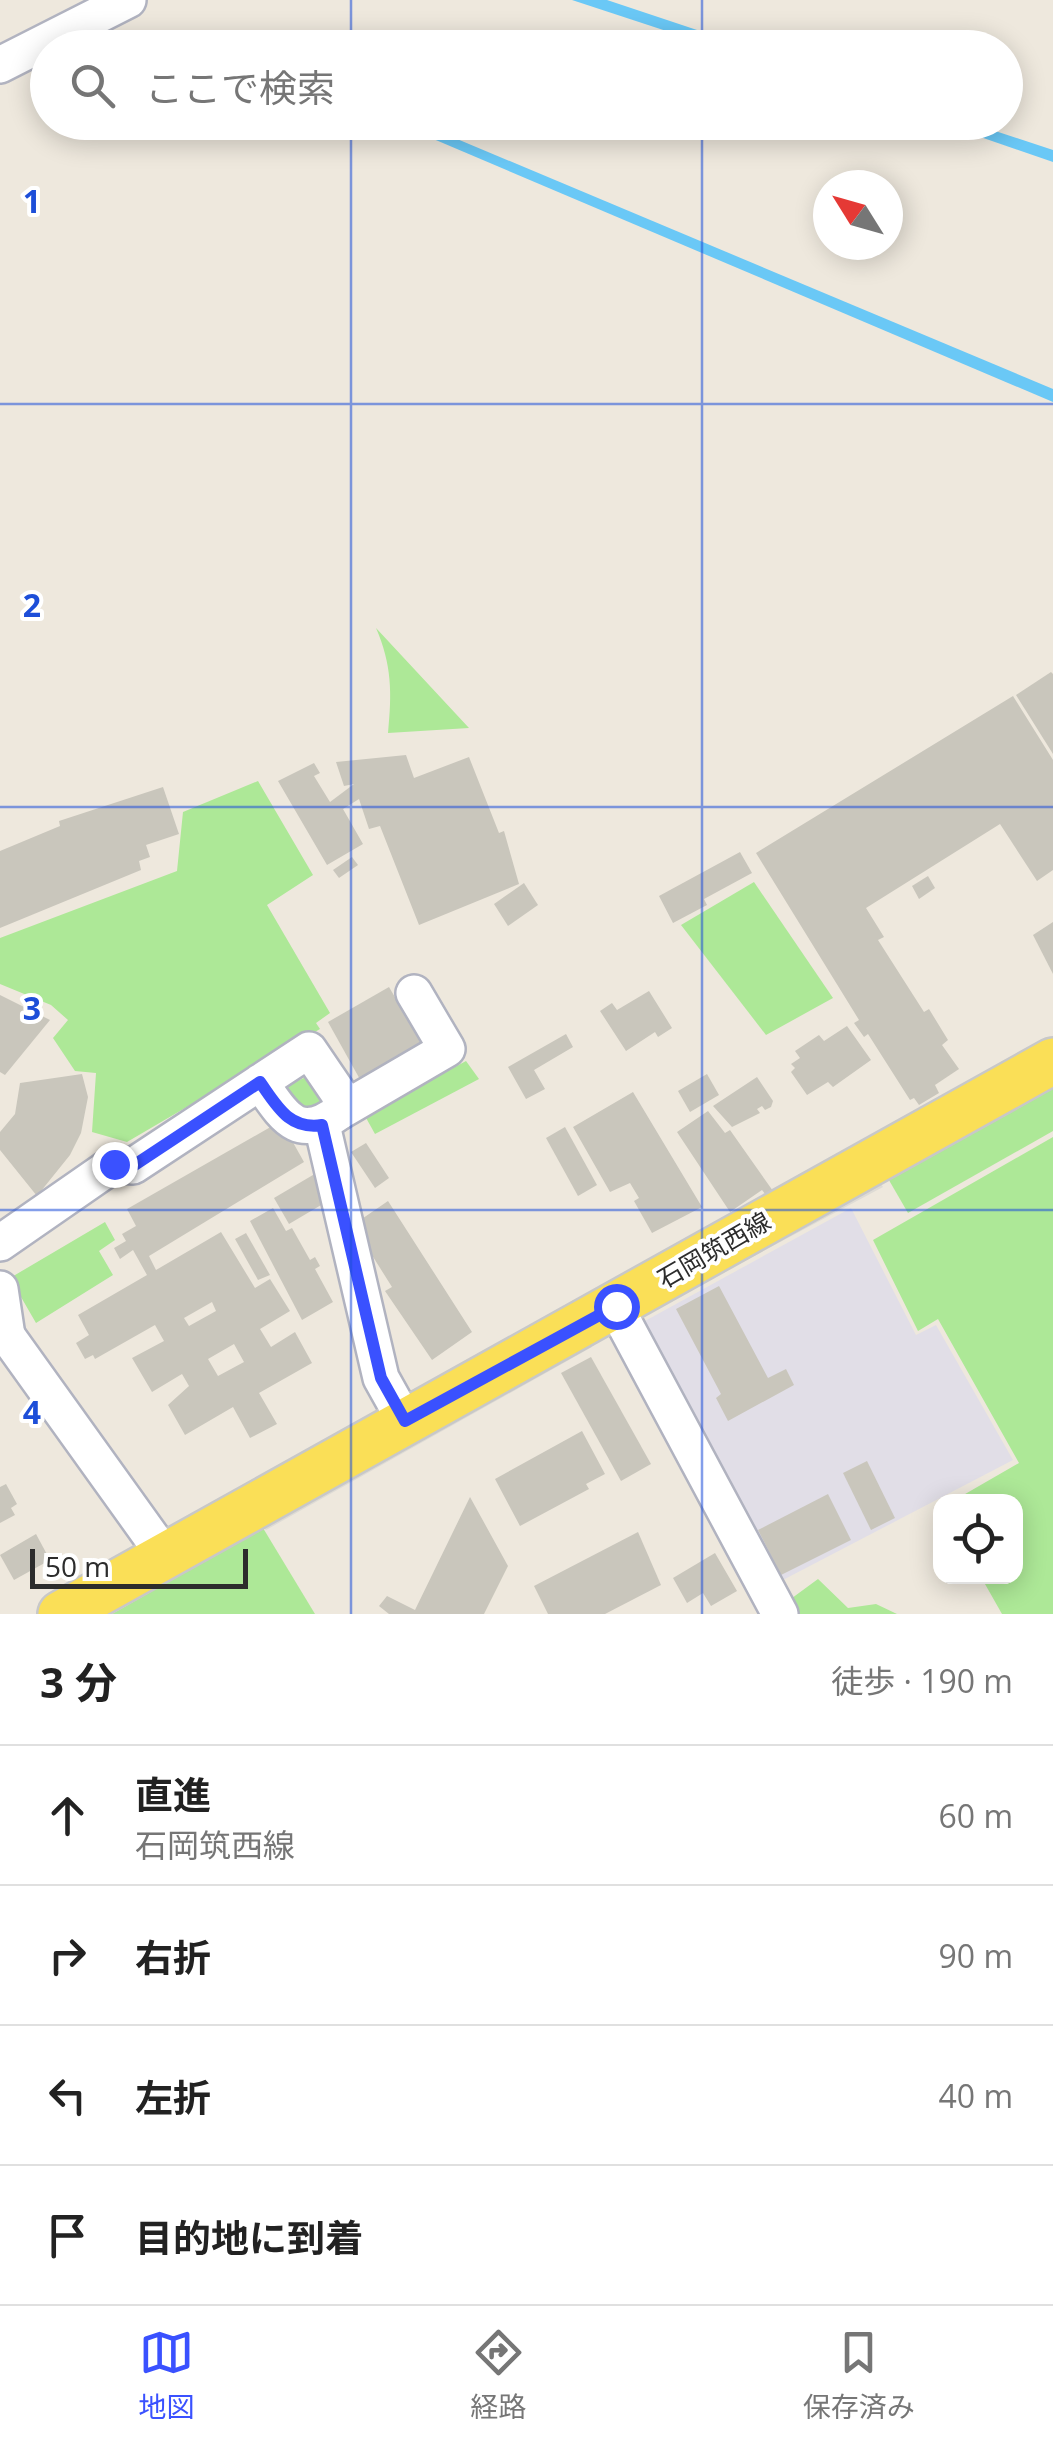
<!DOCTYPE html>
<html lang="ja">
<meta charset="utf-8">
<style>
body{margin:0;font-family:"Open Sans","Noto Sans JP",sans-serif;background:#f6f6f6;color:#222}
.controls{position:absolute;right:30px;bottom:30px;display:grid;overflow:hidden;border-radius:20px;box-shadow:0 5px 25px #0003}
.controls button{width:90px;height:90px;display:grid;place-items:center;padding:0;border:0;border-bottom:2px solid #e0e0e0;background:#fff;color:#222;font:50px sans-serif}
.compass{position:absolute;left:813px;top:170px;width:90px;height:90px;border-radius:50%;background:#fff;box-shadow:0 5px 25px #0003;rotate:307deg}
.scale{position:absolute;left:30px;bottom:25px;width:218px;box-sizing:border-box;padding-left:10px;border:5px solid #2c2c2c;border-top:0;font-size:28px;line-height:35px;white-space:nowrap;color:#2c2c2c;-webkit-text-stroke:8px #fff;paint-order:stroke}
.stop{position:absolute;width:30px;height:30px;margin:-22px;border:8px solid #3a51ff;border-radius:50%;background:#fff}
.stop.end{background:#3a51ff;border-color:#fff;box-shadow:0 2px 10px #0008}
.list{margin:0;padding:0;list-style:none}
h2{display:flex;justify-content:space-between;align-items:center;height:130px;margin:0;padding:0 40px;font-size:42px}
h2 small{font-size:32px;font-weight:400;color:#767676}
.list li{display:grid;grid-template-columns:65px 1fr auto;gap:30px;align-items:center;box-sizing:border-box;height:140px;padding:0 40px;border-top:2px solid #e0e0e0}
.list b{display:block;font-size:38px;white-space:nowrap}
.list p{margin:0;font-size:32px;white-space:nowrap;color:#767676}
.list em{font-size:32px;font-style:normal;color:#767676}
.icon{flex:none;width:55px;height:55px;fill:none;stroke:currentColor;stroke-width:2;stroke-linecap:round;stroke-linejoin:round}
.map{position:relative;flex:none;width:1053px;height:1614px;overflow:hidden}
.search{position:absolute;background:#fff;box-shadow:0 5px 25px #0003;left:30px;right:30px;top:30px;height:110px;display:flex;align-items:center;gap:25px;box-sizing:border-box;padding:0 35px;border-radius:55px;color:#767676;font-size:38px}
.sheet{height:690px;background:#fff}
nav{display:flex;justify-content:space-around;align-items:center;box-sizing:border-box;height:140px;border-top:2px solid #e0e0e0;background:#fff;font-size:28px;color:#767676}
nav a{display:grid;justify-items:center;gap:5px}
nav .on{color:#3a51ff}
.map>svg:first-child{display:block}
.industrial{fill:#e1dee7}
.green{fill:#ade897}
.plaza{fill:#dedbd5}
.water{fill:#6ac8f6}
.building{fill:#c9c6bc;fill-rule:evenodd}
.lines{fill:none;stroke-linecap:round;stroke-linejoin:round}
.minor-casing{stroke:#b1b3c0;stroke-width:40}
.major-casing{stroke:#c8c8c8;stroke-width:50}
.minor{stroke:#fff;stroke-width:35}
.major{stroke:#fadf57;stroke-width:45}
.route{stroke:#3a51ff;stroke-width:12}
.grid{fill:none;stroke:#1d4ed8;stroke-width:2.5;stroke-opacity:0.55}
.labels{text-anchor:middle;stroke-width:8;stroke-linejoin:round;paint-order:stroke}
.street-label{font-size:25px;fill:#2c2c2c;stroke:#fff}
.grid-label{font-size:32px;text-anchor:middle;font-weight:bold;fill:#1d4ed8;stroke:#fff;stroke-width:8;stroke-linejoin:round;paint-order:stroke}
</style>
<div class="map">
<svg width="1053" height="1614" viewBox="0 0 1053 1614">
<rect width="100%" height="100%" fill="#eee8dd"/>
<polygon class="industrial" points="851,1208 916,1335 936,1325 1013,1460 781,1581 645,1321"/>
<g class="green">
<path d="M376 628 469 728 388 733C392 693 392 665 376 628Z"/>
<polygon points="258,781 313,875 267,905 330,1013 316,1023 320,1029 127,1142 92,1132 96,1073 75,1071 53,1038 68,1020 51,1005 0,984 0,938 177,871 183,812"/>
<polygon points="754,882 833,998 766,1035 681,925"/>
<polygon points="466,1061 479,1079 375,1134 365,1116"/>
<polygon points="306,1077 324,1088 328,1108 304,1114 284,1087"/>
<polygon points="1053,1084 1053,1131 908,1213 886,1175"/>
<polygon points="1053,1137 1053,1614 1002,1614 981,1577 1016,1576 1016,1502 953,1501 1019,1463 938,1319 918,1331 873,1240"/>
<polygon points="105,1222 115,1240 99,1251 113,1275 36,1323 10,1278"/>
<polygon points="263,1528 315,1614 112,1614"/>
<polygon points="818,1579 848,1608 876,1604 897,1614 795,1614 788,1601"/>
</g>
<g class="plaza">
<polygon points="878,1179 883,1187 657,1308 658,1302"/>
<polygon points="584,1339 592,1347 266,1530 263,1527 109,1614 91,1614"/>
</g>
<g class="water">
<polygon points="572,0 607,0 748,47 715,47"/>
<polygon points="419,123 1053,389 1053,402 424,135"/>
<polygon points="940,123 971,123 1053,150 1053,162"/>
</g>
<g class="building">
<polygon points="1051,672 1053,674 1053,754 1016,695"/>
<polygon points="1013,696 1053,760 1053,870 1037,881 1000,824 866,908 884,937 878,940 924,1012 929,1009 948,1040 942,1045 959,1069 935,1085 939,1093 919,1105 914,1098 910,1100 868,1034 864,1037 854,1023 859,1020 756,853"/>
<polygon points="406,755 414,778 469,757 499,833 504,831 519,884 419,925 380,826 369,829 359,799 343,809 363,844 327,865 278,781 314,763 320,773 314,776 330,802 354,784 344,786 336,762"/>
<polygon points="163,787 179,834 146,845 150,857 139,861 141,870 0,928 0,851 60,826 59,821"/>
<polygon points="740,852 752,873 704,899 707,905 673,923 659,896"/>
<polygon points="352,857 358,865 339,878 333,870"/>
<polygon points="928,876 935,888 919,899 912,886"/>
<polygon points="524,883 538,905 508,926 494,904"/>
<polygon points="1053,922 1053,974 1033,935"/>
<polygon points="389,987 424,1047 362,1083 328,1022"/>
<polygon points="649,991 672,1028 658,1037 655,1032 626,1051 600,1011 612,1003 617,1010"/>
<polygon points="0,995 50,1020 5,1075 0,1072"/>
<polygon points="847,1026 871,1060 833,1087 828,1082 807,1095 791,1072 795,1068 791,1064 800,1058 795,1051 819,1035 824,1041"/>
<polygon points="566,1034 573,1047 534,1070 545,1089 526,1099 508,1067"/>
<polygon points="82,1074 88,1097 81,1133 70,1155 37,1196 0,1150 0,1132 15,1114 20,1083"/>
<polygon points="707,1074 719,1095 690,1112 678,1091"/>
<polygon points="757,1077 773,1101 771,1107 765,1110 762,1106 757,1109 760,1113 732,1127 713,1106"/>
<polygon points="633,1092 702,1207 652,1233 634,1201 639,1198 630,1183 610,1192 573,1127"/>
<polygon points="708,1111 725,1133 730,1130 773,1191 766,1195 762,1190 730,1212 677,1132"/>
<path d="M281 1121 304 1162 149 1256 156 1270 221 1232 255 1288 270 1279 290 1311 260 1329 271 1347 295 1332 312 1363 259 1393 277 1424 250 1438 233 1407 185 1435 168 1405 189 1386 182 1374 152 1392 132 1358 164 1341 155 1325 95 1359 93 1355 85 1359 76 1343 89 1335 78 1315 147 1275 133 1250 120 1259 114 1248 126 1241 122 1234 136 1226 127 1209ZM212 1302 216 1311 189 1326 184 1318ZM234 1344 244 1362 218 1376 208 1359Z"/>
<polygon points="565,1127 597,1185 578,1196 546,1138"/>
<polygon points="366,1143 389,1178 375,1188 351,1152"/>
<polygon points="318,1172 333,1198 289,1224 274,1198"/>
<polygon points="388,1201 472,1332 432,1360 385,1291 392,1287 353,1225"/>
<polygon points="273,1208 286,1231 292,1228 310,1260 315,1257 320,1266 315,1269 333,1302 302,1320 250,1221"/>
<polygon points="246,1233 270,1275 258,1280 235,1239"/>
<polygon points="719,1286 768,1378 786,1369 794,1385 728,1421 716,1398 721,1394 676,1309"/>
<polygon points="591,1357 651,1464 621,1481 561,1373"/>
<polygon points="582,1431 605,1474 586,1484 589,1489 520,1526 495,1479"/>
<polygon points="867,1461 895,1518 871,1530 843,1473"/>
<polygon points="6,1484 17,1504 11,1508 15,1515 0,1523 0,1487"/>
<polygon points="828,1494 851,1540 781,1575 758,1530"/>
<polygon points="470,1497 508,1566 484,1614 389,1614 379,1606 387,1596 415,1610"/>
<polygon points="638,1532 661,1585 605,1614 548,1614 534,1586"/>
<polygon points="36,1534 50,1560 14,1580 0,1555"/>
<polygon points="715,1553 737,1591 711,1606 703,1593 687,1603 673,1578"/>
</g>
<g class="lines">
<defs>
<g id="minor">
<polyline points="0,65 128,0"/>
<polyline points="339,1112 447,1049 414,993"/>
<polyline points="322,1125 381,1378 405,1421"/>
<path d="M0 1243 114 1164 133 1166 309 1050 341 1097 339 1112C297 1143 284 1116 260 1082"/>
<polyline points="0,1289 7,1336"/>
<polyline points="615,1306 780,1614"/>
<polyline points="0,1326 165,1556"/>
</g>
<polyline id="major" points="61,1614 1053,1061"/>
</defs>
<use href="#minor" class="minor-casing"/>
<use href="#major" class="major-casing"/>
<use href="#minor" class="minor"/>
<use href="#major" class="major"/>
</g>
<g class="lines">
<path class="route" d="M114 1164 133 1166 260 1082C277 1106 289 1130 322 1125L381 1378 405 1421 616 1306"/>
</g>
<path class="grid" d="M351 0V48M702 0V48M351 122V1614M702 122V1614M0 404H1053M0 807H1053M0 1210H1053"/>
<g class="labels">
<g class="street-label">
<text transform="translate(714 1250) rotate(-30)" y="9">石岡筑西線</text>
</g>
</g>
<g class="grid-label">
<text x="32" y="213">1</text>
<text x="32" y="617">2</text>
<text x="32" y="1020">3</text>
<text x="32" y="1424">4</text>
</g>
</svg>
<div class="controls">
<button><svg class="icon" aria-label="locate" viewBox="0 0 24 24"><circle cx="12" cy="12" r="6"/><path d="M12 2v4M12 18v4M2 12h4M18 12h4"/></svg></button>
</div>
<svg class="compass" viewBox="-18 -18 36 36"><path d="M0-13l5 13h-10z" fill="#e53935"/><path d="M0 13l5-13h-10z" fill="#767676"/></svg>
<div class="scale">50 m</div>
<div class="stop" style="left:616px;top:1306px"></div>
<div class="stop end" style="left:114px;top:1164px"></div>
<div class="search"><svg class="icon" aria-label="search" viewBox="0 0 24 24"><circle cx="10" cy="10" r="6"/><path d="M15 15l6 6"/></svg>ここで検索</div>
</div>
<section class="sheet">
<h2>3 分<small>徒歩 · 190 m</small></h2>
<ul class="list">
<li><svg class="icon" aria-label="ahead" viewBox="0 0 24 24"><path d="M12 20V5M6 11l6-6 6 6"/></svg><div><b>直進</b><p>石岡筑西線</p></div><em>60 m</em></li>
<li><svg class="icon" aria-label="right" viewBox="0 0 24 24"><path d="M7 20v-9h11M14 6l5 5-5 5"/></svg><div><b>右折</b></div><em>90 m</em></li>
<li><svg class="icon" aria-label="left" viewBox="0 0 24 24"><path d="M17 20v-9H6M10 6l-5 5 5 5"/></svg><div><b>左折</b></div><em>40 m</em></li>
<li><svg class="icon" aria-label="arrive" viewBox="0 0 24 24"><path d="M6 21V4h12l-3 4 3 4H6"/></svg><div><b>目的地に到着</b></div></li>
</ul>
</section>
<nav>
<a class="on"><svg class="icon" aria-label="map" viewBox="0 0 24 24"><path d="M3 6l6-2 6 2 6-2v14l-6 2-6-2-6 2zM9 4v14M15 6v14"/></svg>地図</a>
<a><svg class="icon" aria-label="directions" viewBox="0 0 24 24"><path d="M12 3l9 9-9 9-9-9zM9 14v-3h6M13 9l2 2-2 2"/></svg>経路</a>
<a><svg class="icon" aria-label="saved" viewBox="0 0 24 24"><path d="M7 4h10v16l-5-4-5 4z"/></svg>保存済み</a>
</nav>
